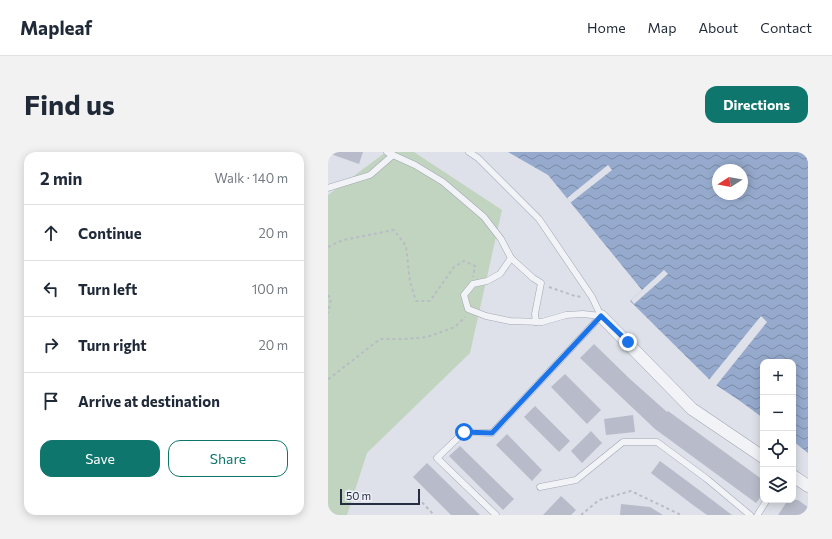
<!DOCTYPE html>
<meta charset="utf-8">
<style>
body{margin:0;font-family:Commissioner,sans-serif;background:#f2f2f3;color:#1f2937}
.controls{position:absolute;right:12px;bottom:12px;display:grid;overflow:hidden;border-radius:8px;box-shadow:0 2px 10px #0003}
.controls button{width:36px;height:36px;display:grid;place-items:center;padding:0;border:0;border-bottom:1px solid #e0e1e3;background:#fff;color:#1f2937;font:20px sans-serif}
.compass{position:absolute;left:384px;top:12px;width:36px;height:36px;border-radius:50%;background:#fff;box-shadow:0 2px 10px #0003;rotate:259deg}
.scale{position:absolute;left:12px;bottom:10px;width:80px;box-sizing:border-box;padding-left:4px;border:2px solid #262d42;border-top:0;font-size:11px;line-height:14px;white-space:nowrap;color:#262d42;-webkit-text-stroke:3px #eef1f7;paint-order:stroke}
.stop{position:absolute;width:12px;height:12px;margin:-9px;border:3px solid #1a73e8;border-radius:50%;background:#fff}
.stop.end{background:#1a73e8;border-color:#fff;box-shadow:0 1px 4px #0008}
.list{margin:0;padding:0;list-style:none}
h2{display:flex;justify-content:space-between;align-items:center;height:52px;margin:0;padding:0 16px;font-size:17px}
h2 small{font-size:13px;font-weight:400;color:#747a83}
.list li{display:grid;grid-template-columns:26px 1fr auto;gap:12px;align-items:center;box-sizing:border-box;height:56px;padding:0 16px;border-top:1px solid #e0e1e3}
.list b{display:block;font-size:15px;white-space:nowrap}
.list em{font-size:13px;font-style:normal;color:#747a83}
.actions{display:flex;gap:8px;padding:12px 16px}
.actions a{flex:1;padding:9px 0;border:1px solid #0f766e;border-radius:12px;text-align:center;font-size:14px;color:#0f766e}
.actions .main{background:#0f766e;color:#fff}
.icon{flex:none;width:22px;height:22px;fill:none;stroke:currentColor;stroke-width:2;stroke-linecap:round;stroke-linejoin:round}
.map{position:relative;flex:none;width:480px;height:363px;overflow:hidden;border-radius:12px}
header{display:flex;align-items:center;gap:24px;box-sizing:border-box;height:56px;padding:0 20px;background:#fff;border-bottom:1px solid #e0e1e3}
header strong{font-size:19px}
nav{display:flex;gap:22px;margin-inline-start:auto;font-size:14px}
.intro{display:flex;align-items:center;justify-content:space-between;box-sizing:border-box;height:96px;padding:0 24px}
h1{margin:0;font-size:28px}
.button{padding:10px 18px;border-radius:12px;background:#0f766e;color:#fff;font-size:14px;font-weight:700}
main{display:flex;gap:24px;padding:0 24px}
aside{flex:1;background:#fff;border-radius:12px;box-shadow:0 2px 10px #0003}
.map>svg:first-child{display:block}
.green{fill:#c1d4bf}
.water{fill:url(#water-waves);fill-rule:evenodd}
.pier{fill:#dee1e9}
.building{fill:#b8bcca}
.lines{fill:none;stroke-linecap:round;stroke-linejoin:round}
.lane-casing{stroke:#a3a7b4;stroke-width:7}
.street-casing{stroke:#a3a7b4;stroke-width:13}
.path{stroke:#b8bcc4;stroke-width:2;stroke-dasharray:3 3;stroke-linecap:butt}
.lane{stroke:#f1f3f7;stroke-width:6}
.street{stroke:#f1f3f7;stroke-width:12}
.route{stroke:#1a73e8;stroke-width:5}
</style>
<header>
<strong>Mapleaf</strong>
<nav><a>Home</a><a>Map</a><a>About</a><a>Contact</a></nav>
</header>
<div class="intro"><h1>Find us</h1><a class="button">Directions</a></div>
<main>
<aside>
<h2>2 min<small>Walk · 140 m</small></h2>
<ul class="list">
<li><svg class="icon" aria-label="ahead" viewBox="0 0 24 24"><path d="M12 20V5M6 11l6-6 6 6"/></svg><div><b>Continue</b></div><em>20 m</em></li>
<li><svg class="icon" aria-label="left" viewBox="0 0 24 24"><path d="M17 20v-9H6M10 6l-5 5 5 5"/></svg><div><b>Turn left</b></div><em>100 m</em></li>
<li><svg class="icon" aria-label="right" viewBox="0 0 24 24"><path d="M7 20v-9h11M14 6l5 5-5 5"/></svg><div><b>Turn right</b></div><em>20 m</em></li>
<li><svg class="icon" aria-label="arrive" viewBox="0 0 24 24"><path d="M6 21V4h12l-3 4 3 4H6"/></svg><div><b>Arrive at destination</b></div></li>
</ul>
<div class="actions"><a class="main">Save</a><a>Share</a></div>
</aside>
<div class="map">
<svg width="480" height="363" viewBox="0 0 480 363">
<defs>
<pattern id="water-waves" width="16" height="10" patternUnits="userSpaceOnUse"><rect width="16" height="10" fill="#96aacd"/><path d="M0 5q4-4 8 0t8 0" fill="none" stroke="#7a8ba8"/></pattern>
</defs>
<rect width="100%" height="100%" fill="#dee1e9"/>
<polygon class="green" points="58,0 86,0 174,58 142,201 39,301 19,363 0,363 0,43"/>
<path class="water" d="M180 0H480V301L465 289V210H435V266L412 249 385 231 302 149 314 138 220 23ZM390 18H414V42H390Z"/>
<g class="pier">
<polygon points="280,13 284,18 242,51 239,46"/>
<polygon points="336,118 340,122 306,152 303,148"/>
<polygon points="433,164 439,170 387,235 383,232 380,229"/>
</g>
<g class="building">
<polygon points="0,0 35,0 31,12 0,1"/>
<polygon points="266,192 302,227 339,260 340,259 435,328 435,342 428,351 327,277 252,206"/>
<polygon points="237,222 273,258 259,272 223,235"/>
<polygon points="207,254 242,289 231,300 196,265"/>
<polygon points="305,263 307,280 278,283 276,267"/>
<polygon points="263,279 274,291 254,311 243,299"/>
<polygon points="179,282 214,318 204,329 168,293"/>
<polygon points="132,294 186,347 175,358 121,304"/>
<polygon points="332,309 375,341 404,363 379,363 365,353 323,321"/>
<polygon points="99,311 152,363 123,363 85,325"/>
<polygon points="233,344 248,358 243,363 215,363"/>
<polygon points="460,348 470,348 480,355 480,363 450,363"/>
<polygon points="293,352 322,355 335,363 292,363"/>
</g>
<g class="lines">
<defs>
<g id="lane">
<polyline points="141,0 150,6 211,67 264,145 273,164"/>
<polyline points="65,3 87,13 115,30 156,65 173,87 183,106 205,126 213,131 207,162 208,170"/>
<polyline points="0,36 42,23 65,3 59,0"/>
<polyline points="183,106 172,122 159,129 145,132 136,143 140,157 158,164 182,169 214,170 238,163 255,162 273,164"/>
<polyline points="212,335 248,328 295,290 329,290 379,327 422,363"/>
<polyline points="168,363 109,306 136,280 164,281 273,164"/>
<polyline points="430,363 430,362 439,348"/>
</g>
<g id="street">
<polyline points="273,164 364,257 435,305"/>
<polyline points="465,324 480,334"/>
</g>
</defs>
<use href="#lane" class="lane-casing"/>
<use href="#street" class="street-casing"/>
<g class="path">
<polyline points="0,95 15,88 66,78 78,94 82,130 88,149 102,149 126,115 136,109 147,114 145,125"/>
<polyline points="221,135 247,144 255,145"/>
<polyline points="0,143 3,147 0,161"/>
<polyline points="0,227 2,226 52,187 77,187 99,185 127,175 137,165"/>
<polyline points="90,346 106,363"/>
<polyline points="253,363 271,348 303,339 353,363"/>
</g>
<use href="#lane" class="lane"/>
<use href="#street" class="street"/>
</g>
<g class="lines">
<polyline class="route" points="136,280 164,281 273,164 300,190"/>
</g>
</svg>
<div class="controls">
<button>+</button>
<button>−</button>
<button><svg class="icon" aria-label="locate" viewBox="0 0 24 24"><circle cx="12" cy="12" r="6"/><path d="M12 2v4M12 18v4M2 12h4M18 12h4"/></svg></button>
<button><svg class="icon" aria-label="layers" viewBox="0 0 24 24"><path d="M12 4l9 5-9 5-9-5zM3 14l9 5 9-5"/></svg></button>
</div>
<svg class="compass" viewBox="-18 -18 36 36"><path d="M0-13l5 13h-10z" fill="#e53935"/><path d="M0 13l5-13h-10z" fill="#747a83"/></svg>
<div class="scale">50 m</div>
<div class="stop" style="left:136px;top:280px"></div>
<div class="stop end" style="left:300px;top:190px"></div>
</div>
</main>
